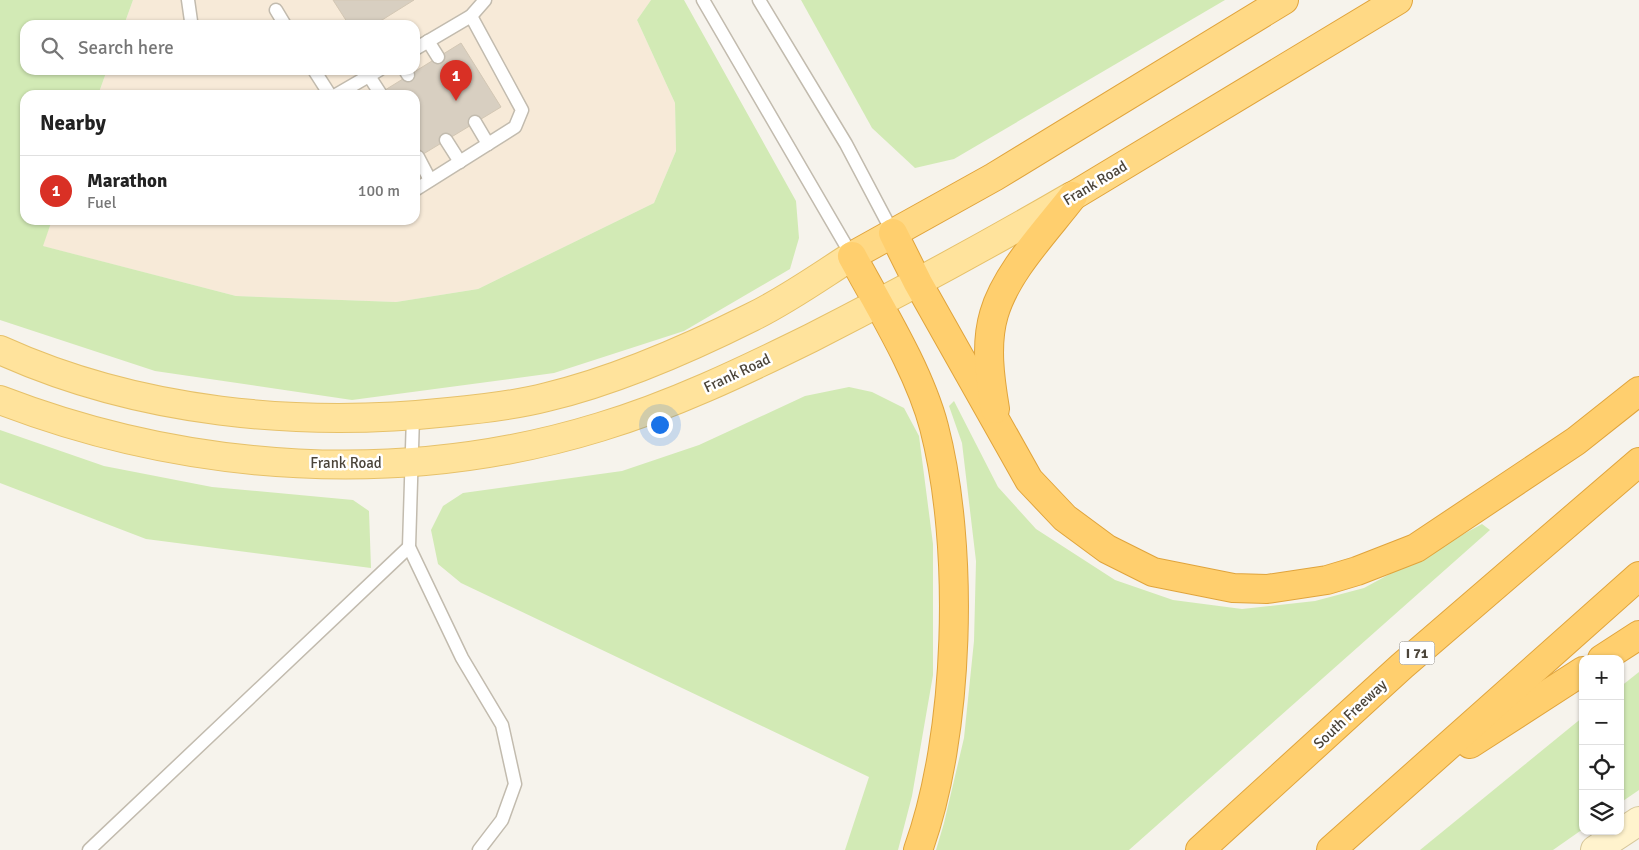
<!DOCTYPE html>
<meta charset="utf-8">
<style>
body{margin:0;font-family:Signika,sans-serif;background:#f2f2f2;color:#222}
.controls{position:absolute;right:15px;bottom:15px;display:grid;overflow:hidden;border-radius:10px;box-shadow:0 1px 4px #0004}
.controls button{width:45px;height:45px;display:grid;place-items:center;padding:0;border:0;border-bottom:1px solid #e0e0e0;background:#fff;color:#222;font:25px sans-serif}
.you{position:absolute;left:659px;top:424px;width:18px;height:18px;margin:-12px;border:4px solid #fff;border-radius:50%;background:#1a73e8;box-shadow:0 0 0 8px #1a73e833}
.badge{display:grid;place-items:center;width:32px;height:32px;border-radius:50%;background:#d93025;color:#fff;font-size:16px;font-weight:700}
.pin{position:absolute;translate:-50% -41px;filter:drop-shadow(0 1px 2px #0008)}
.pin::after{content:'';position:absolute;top:26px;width:18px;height:15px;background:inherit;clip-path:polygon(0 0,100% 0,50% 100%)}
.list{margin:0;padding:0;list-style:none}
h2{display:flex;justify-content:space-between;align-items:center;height:65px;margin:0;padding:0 20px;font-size:21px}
h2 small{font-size:16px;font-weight:400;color:#767676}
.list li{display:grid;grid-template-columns:32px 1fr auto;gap:15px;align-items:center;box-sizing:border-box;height:70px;padding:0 20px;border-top:1px solid #e0e0e0}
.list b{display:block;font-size:19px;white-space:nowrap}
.list p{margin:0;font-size:16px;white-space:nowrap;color:#767676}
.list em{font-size:16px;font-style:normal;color:#767676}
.icon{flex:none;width:28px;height:28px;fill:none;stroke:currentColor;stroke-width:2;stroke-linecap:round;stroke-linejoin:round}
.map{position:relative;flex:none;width:1639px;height:850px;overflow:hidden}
.search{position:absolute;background:#fff;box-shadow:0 1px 4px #0004;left:20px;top:20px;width:400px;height:55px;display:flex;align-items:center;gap:12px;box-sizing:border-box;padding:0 18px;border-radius:15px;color:#767676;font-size:19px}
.panel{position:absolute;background:#fff;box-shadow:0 1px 4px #0004;left:20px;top:90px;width:400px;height:135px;border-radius:15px}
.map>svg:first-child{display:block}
.commercial{fill:#f7ead8}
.green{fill:#d2eab5}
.building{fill:#d8cfc1;stroke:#d3c7b4}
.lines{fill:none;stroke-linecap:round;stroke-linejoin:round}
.service-casing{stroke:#c2bbae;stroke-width:15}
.secondary-casing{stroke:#d6c79b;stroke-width:30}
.primary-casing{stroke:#e6c16a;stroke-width:30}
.trunk-casing{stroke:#e0a43c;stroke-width:30}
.motorway-casing{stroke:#e0a43c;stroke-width:30}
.service{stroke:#fff;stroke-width:12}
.secondary{stroke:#fff3cd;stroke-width:28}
.primary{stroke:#ffe39c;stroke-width:28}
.trunk{stroke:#ffd985;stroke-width:28}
.motorway{stroke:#ffcf6e;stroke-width:28}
.labels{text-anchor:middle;stroke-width:5;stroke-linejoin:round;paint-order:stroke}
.shield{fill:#fff;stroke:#817c74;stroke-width:1}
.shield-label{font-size:14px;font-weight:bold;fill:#4b4439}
.street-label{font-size:15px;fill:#4b4439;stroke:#fff}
</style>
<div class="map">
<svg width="1639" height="850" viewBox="0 0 1639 850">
<rect width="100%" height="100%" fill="#f6f3ec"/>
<polygon class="commercial" points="133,0 651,0 637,20 675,103 676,151 654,203 478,289 396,302 236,296 42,246 52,220 415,220 415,95 98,95 107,70 415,70 415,25 124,25"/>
<g class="green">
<polygon points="0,0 133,0 124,25 25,25 25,70 107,70 98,95 25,95 25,220 52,220 43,246 236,296 396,302 478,289 654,203 676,151 675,103 637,20 651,0 684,0 796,201 799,238 790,269 684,331 554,373 352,400 155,371 0,320"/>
<polygon points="801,0 1225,0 954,159 915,168 872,128"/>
<polygon points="849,387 872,392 904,408 919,436 933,544 933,675 912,796 898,850 845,850 869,777 461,583 438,564 431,530 443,506 463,493 622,471 699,445 805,396"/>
<polygon points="954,401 998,487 1036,529 1115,580 1173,600 1242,609 1315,601 1364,588 1482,524 1490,530 1129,850 936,850 944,823 964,738 974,641 976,561 962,443 949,406"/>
<polygon points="0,430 104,466 212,487 353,500 369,511 371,568 146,539 0,483"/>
<polygon points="1639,672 1639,790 1620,803 1620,687"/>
<polygon points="1583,717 1583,829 1553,850 1420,850"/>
</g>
<g class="building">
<polygon points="333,0 414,0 374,25 349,25"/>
<polygon points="461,43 501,107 415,159 415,95 377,95"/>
</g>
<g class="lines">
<defs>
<g id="service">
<polyline points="188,0 191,21"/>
<polyline points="703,0 852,256"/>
<polyline points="759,0 846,144 893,233"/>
<polyline points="276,10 285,25"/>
<polyline points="428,41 438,57"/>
<polyline points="415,49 471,16 485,0"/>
<polyline points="314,70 330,95"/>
<polyline points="405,70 408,75"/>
<polyline points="369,76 380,93"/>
<polyline points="336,95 379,70"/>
<polyline points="475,122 488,144"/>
<polyline points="446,140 460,162"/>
<polyline points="418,157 430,180"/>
<polyline points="415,190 515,127 522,110 471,16"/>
<polyline points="413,416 409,547 462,658 502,725 515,784 502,820 479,850"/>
<polyline points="89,850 409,547"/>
</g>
<polyline id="secondary" points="1595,850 1639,821"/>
<g id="primary">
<path d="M0 350C139 413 299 428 449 412 482 409 516 405 547 397 618 380 688 349 752 317 787 300 819 277 852 256"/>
<path d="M0 400C190 473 405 487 600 427 673 405 742 372 811 338 899 293 986 246 1072 196"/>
</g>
<g id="trunk">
<polyline points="1073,196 1398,0"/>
<polyline points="852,256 994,177 1284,0"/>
</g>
<g id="motorway">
<polyline points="893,233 918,283 1029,480 1065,518 1107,549 1153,572 1233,588 1267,589 1327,580 1357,571 1416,548 1576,441 1639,391"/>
<path d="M852 256C880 308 919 370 934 427 965 546 960 734 918 850"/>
<path d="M995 409C990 379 985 344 994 314 1006 272 1047 230 1073 196"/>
<polyline points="1602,659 1639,635"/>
<polyline points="1470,744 1583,671"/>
<polyline points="1200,850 1402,666 1639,462"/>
<polyline points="1331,850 1639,576"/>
</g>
</defs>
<use href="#service" class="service-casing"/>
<use href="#secondary" class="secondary-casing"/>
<use href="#primary" class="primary-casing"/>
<use href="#trunk" class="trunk-casing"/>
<use href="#motorway" class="motorway-casing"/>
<use href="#service" class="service"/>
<use href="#secondary" class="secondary"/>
<use href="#primary" class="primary"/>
<use href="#trunk" class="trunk"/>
<use href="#motorway" class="motorway"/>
</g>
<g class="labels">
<rect class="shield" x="1399.5" y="641.5" width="35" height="23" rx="4"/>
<g class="shield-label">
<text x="1417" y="658">I 71</text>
</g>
<g class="street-label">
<text transform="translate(1095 183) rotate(-31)" y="5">Frank Road</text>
<text transform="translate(737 373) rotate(-25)" y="5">Frank Road</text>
<text x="346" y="468">Frank Road</text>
<text transform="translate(1350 714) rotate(-43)" y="5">South Freeway</text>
</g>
</g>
</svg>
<div class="controls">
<button>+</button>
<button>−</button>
<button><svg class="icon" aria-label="locate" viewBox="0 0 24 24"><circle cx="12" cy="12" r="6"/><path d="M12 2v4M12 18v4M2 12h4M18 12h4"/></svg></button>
<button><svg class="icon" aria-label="layers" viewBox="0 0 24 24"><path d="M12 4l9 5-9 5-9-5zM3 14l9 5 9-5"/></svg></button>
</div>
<div class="you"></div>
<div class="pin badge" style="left:456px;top:101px">1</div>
<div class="search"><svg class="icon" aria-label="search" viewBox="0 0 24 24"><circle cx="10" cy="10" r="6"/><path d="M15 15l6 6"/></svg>Search here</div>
<section class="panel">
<h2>Nearby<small></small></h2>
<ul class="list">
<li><span class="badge">1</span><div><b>Marathon</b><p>Fuel</p></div><em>100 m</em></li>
</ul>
</section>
</div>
